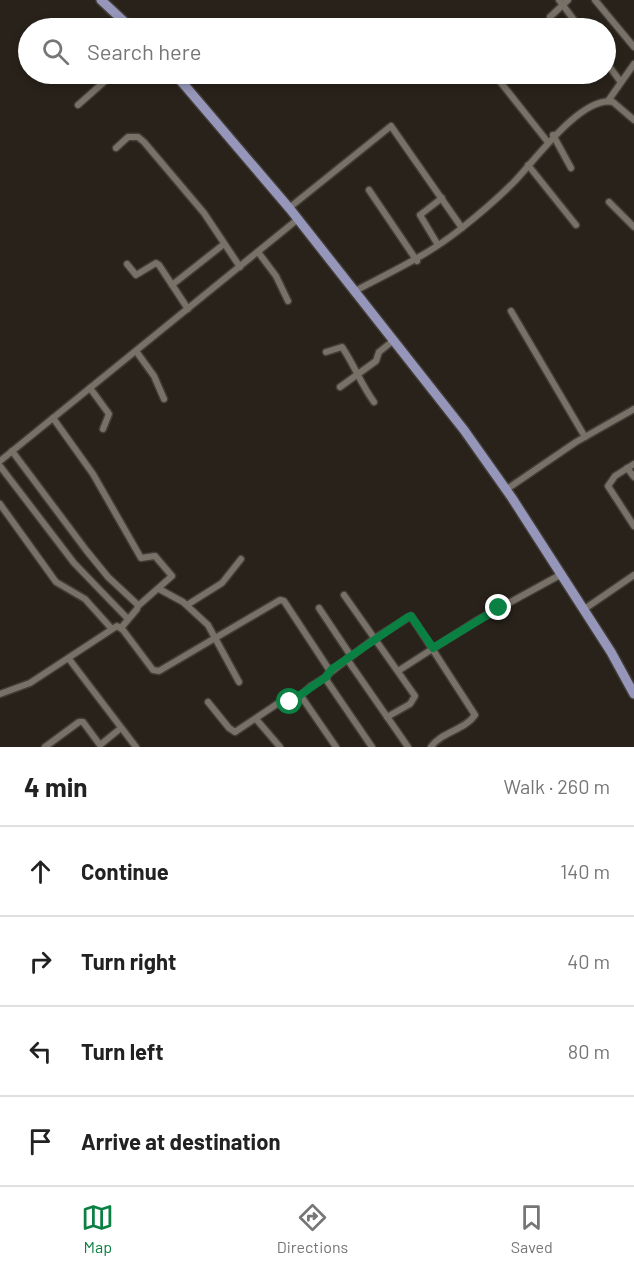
<!DOCTYPE html>
<meta charset="utf-8">
<style>
body{margin:0;font-family:Barlow,sans-serif;background:#f2f2f2;color:#222}
.stop{position:absolute;width:18px;height:18px;margin:-14px;border:4px solid #0b8043;border-radius:50%;background:#fff}
.stop.end{background:#0b8043;border-color:#fff;box-shadow:0 2px 6px #0008}
.list{margin:0;padding:0;list-style:none}
h2{display:flex;justify-content:space-between;align-items:center;height:78px;margin:0;padding:0 24px;font-size:26px}
h2 small{font-size:20px;font-weight:400;color:#767676}
.list li{display:grid;grid-template-columns:39px 1fr auto;gap:18px;align-items:center;box-sizing:border-box;height:90px;padding:0 24px;border-top:2px solid #e0e0e0}
.list b{display:block;font-size:22px;white-space:nowrap}
.list em{font-size:20px;font-style:normal;color:#767676}
.icon{flex:none;width:33px;height:33px;fill:none;stroke:currentColor;stroke-width:2;stroke-linecap:round;stroke-linejoin:round}
.map{position:relative;flex:none;width:634px;height:747px;overflow:hidden}
.search{position:absolute;background:#fff;box-shadow:0 3px 9px #0003;left:18px;right:18px;top:18px;height:66px;display:flex;align-items:center;gap:15px;box-sizing:border-box;padding:0 21px;border-radius:33px;color:#767676;font-size:22px}
.sheet{height:438px;background:#fff}
nav{display:flex;justify-content:space-around;align-items:center;box-sizing:border-box;height:84px;border-top:2px solid #e0e0e0;background:#fff;font-size:16px;color:#767676}
nav a{display:grid;justify-items:center;gap:3px}
nav .on{color:#0b8043}
.map>svg:first-child{display:block}
.lines{fill:none;stroke-linecap:round;stroke-linejoin:round}
.minor-casing{stroke:#413c36;stroke-width:9}
.primary-casing{stroke:#413c36;stroke-width:12}
.minor{stroke:#787167;stroke-width:6}
.primary{stroke:#9696ba;stroke-width:9}
.route{stroke:#0b8043;stroke-width:8}
</style>
<div class="map">
<svg width="634" height="747" viewBox="0 0 634 747">
<rect width="100%" height="100%" fill="#28221a"/>
<g class="lines">
<defs>
<g id="minor">
<polyline points="559,0 580,28"/>
<polyline points="595,0 634,47"/>
<polyline points="550,17 568,0"/>
<polyline points="606,62 620,81"/>
<polyline points="494,74 547,141"/>
<polyline points="608,101 634,64"/>
<polyline points="78,105 113,74"/>
<polyline points="553,135 571,168"/>
<polyline points="116,148 128,137 138,137 144,142 204,213 240,267"/>
<polyline points="528,165 576,225"/>
<polyline points="369,190 417,261"/>
<polyline points="609,202 634,227"/>
<polyline points="289,208 391,126 462,228"/>
<polyline points="438,245 420,215 442,198"/>
<polyline points="258,252 276,276 288,301"/>
<polyline points="127,264 136,275 156,263 159,265 188,309"/>
<polyline points="172,285 224,244"/>
<path d="M355 291C391 272 426 256 458 231 477 216 496 200 513 183 533 163 581 95 613 102L634 120"/>
<polyline points="511,311 585,437"/>
<polyline points="136,351 154,376 164,399"/>
<path d="M326 352 342 347C355 366 360 383 374 402"/>
<polyline points="340,387 376,361 379,352 394,340"/>
<polyline points="90,388 109,414 103,429"/>
<polyline points="53,418 93,474 141,558 155,556 172,576 138,606"/>
<polyline points="12,451 86,550 108,577 138,605 137,609 121,628"/>
<polyline points="0,461 298,219"/>
<polyline points="634,464 615,476 608,486 634,526"/>
<polyline points="0,466 74,563 128,619"/>
<polyline points="627,468 634,477"/>
<polyline points="507,489 576,442 634,409"/>
<polyline points="0,504 56,582 85,599 111,628"/>
<polyline points="159,589 183,602 208,625 239,682"/>
<polyline points="344,595 415,696 410,704 387,717"/>
<polyline points="187,605 222,583 241,559"/>
<polyline points="319,608 351,656"/>
<polyline points="583,610 634,575"/>
<polyline points="69,659 136,747"/>
<polyline points="347,659 408,747"/>
<polyline points="398,671 476,621 560,575"/>
<polyline points="0,694 30,683 117,626 123,630 153,670 159,671 280,600 284,601 330,671"/>
<polyline points="301,696 336,747"/>
<polyline points="208,702 229,728 235,732 277,704 295,701 311,686 326,677"/>
<polyline points="256,719 280,747"/>
<polyline points="45,747 79,722 83,722 100,745 121,728"/>
<path d="M372 747 327 681V675L375 638 411 616 475 715C465 730 441 732 431 747"/>
</g>
<g id="primary">
<polyline points="101,0 131,28"/>
<polyline points="175,74 290,209 464,430 512,498 611,652 634,694"/>
</g>
</defs>
<use href="#minor" class="minor-casing"/>
<use href="#primary" class="primary-casing"/>
<use href="#minor" class="minor"/>
<use href="#primary" class="primary"/>
</g>
<g class="lines">
<polyline class="route" points="290,702 326,677 332,669 408,617 411,616 433,648 499,608"/>
</g>
</svg>
<div class="stop" style="left:290px;top:702px"></div>
<div class="stop end" style="left:499px;top:608px"></div>
<div class="search"><svg class="icon" aria-label="search" viewBox="0 0 24 24"><circle cx="10" cy="10" r="6"/><path d="M15 15l6 6"/></svg>Search here</div>
</div>
<section class="sheet">
<h2>4 min<small>Walk · 260 m</small></h2>
<ul class="list">
<li><svg class="icon" aria-label="ahead" viewBox="0 0 24 24"><path d="M12 20V5M6 11l6-6 6 6"/></svg><div><b>Continue</b></div><em>140 m</em></li>
<li><svg class="icon" aria-label="right" viewBox="0 0 24 24"><path d="M7 20v-9h11M14 6l5 5-5 5"/></svg><div><b>Turn right</b></div><em>40 m</em></li>
<li><svg class="icon" aria-label="left" viewBox="0 0 24 24"><path d="M17 20v-9H6M10 6l-5 5 5 5"/></svg><div><b>Turn left</b></div><em>80 m</em></li>
<li><svg class="icon" aria-label="arrive" viewBox="0 0 24 24"><path d="M6 21V4h12l-3 4 3 4H6"/></svg><div><b>Arrive at destination</b></div></li>
</ul>
</section>
<nav>
<a class="on"><svg class="icon" aria-label="map" viewBox="0 0 24 24"><path d="M3 6l6-2 6 2 6-2v14l-6 2-6-2-6 2zM9 4v14M15 6v14"/></svg>Map</a>
<a><svg class="icon" aria-label="directions" viewBox="0 0 24 24"><path d="M12 3l9 9-9 9-9-9zM9 14v-3h6M13 9l2 2-2 2"/></svg>Directions</a>
<a><svg class="icon" aria-label="saved" viewBox="0 0 24 24"><path d="M7 4h10v16l-5-4-5 4z"/></svg>Saved</a>
</nav>
